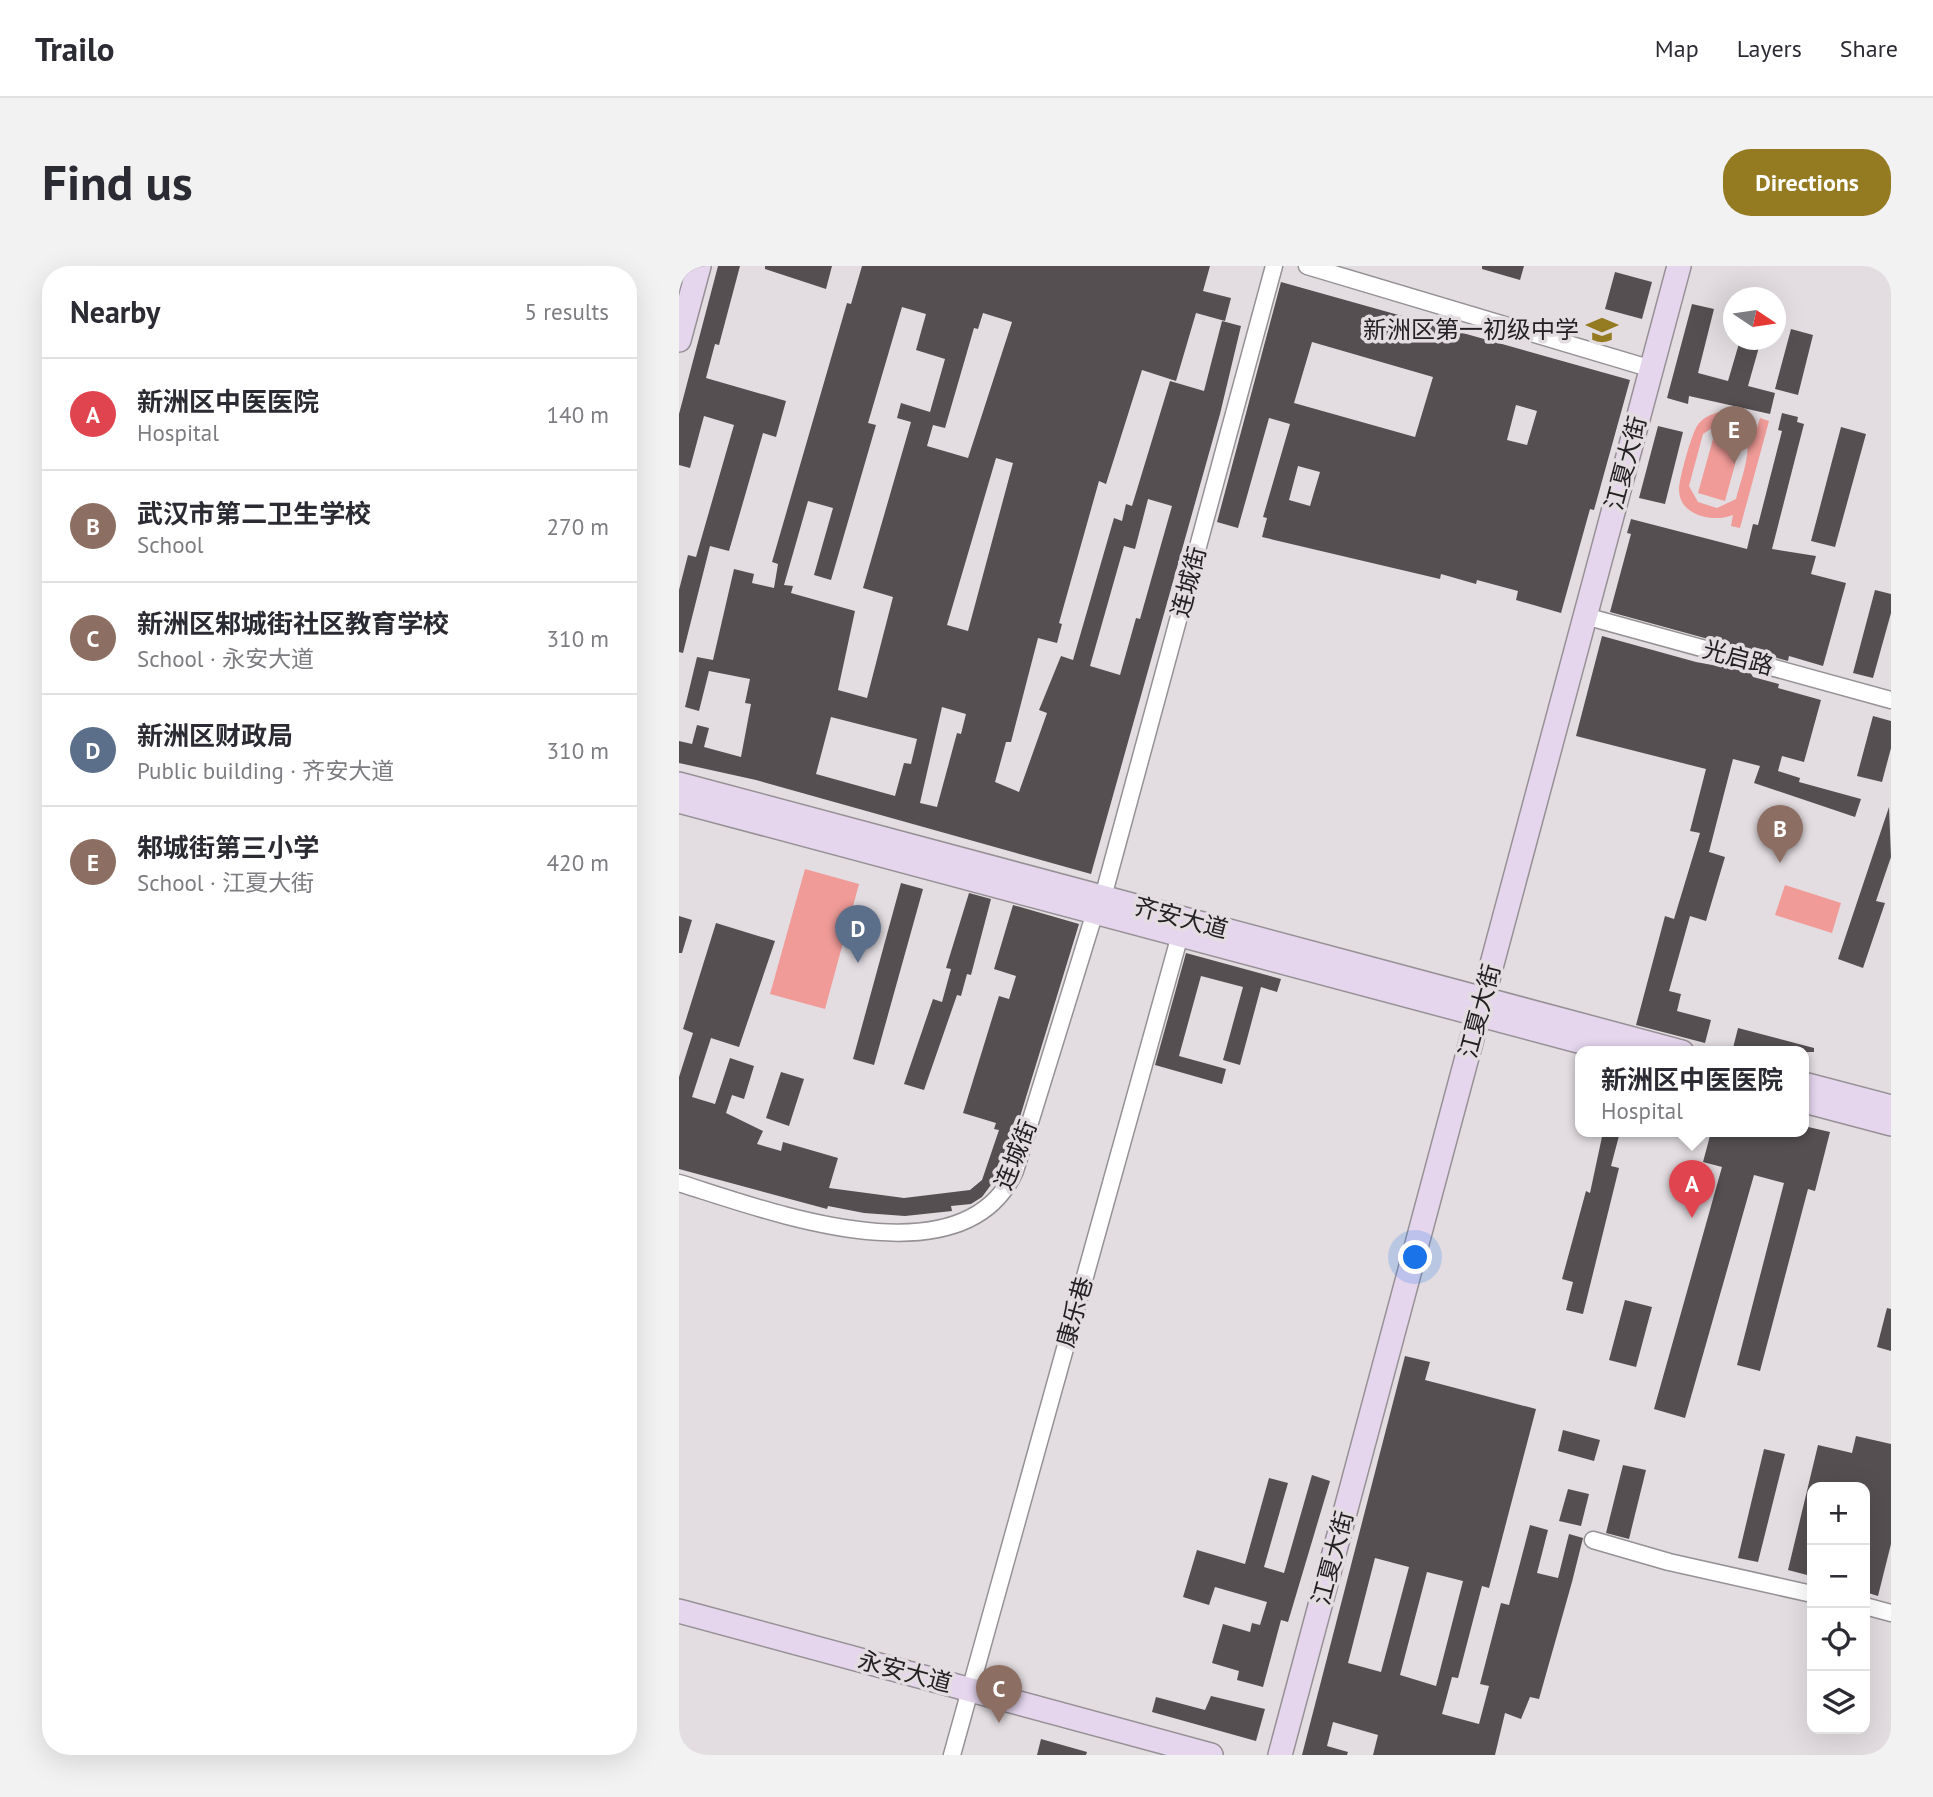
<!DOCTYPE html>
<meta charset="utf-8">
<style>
body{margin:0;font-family:"PT Sans","Noto Sans SC",sans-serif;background:#f2f2f3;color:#2b2b33}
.controls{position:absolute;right:21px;bottom:21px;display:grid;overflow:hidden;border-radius:14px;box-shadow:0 7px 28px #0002}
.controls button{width:63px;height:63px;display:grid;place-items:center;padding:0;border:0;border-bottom:2px solid #e1e1e2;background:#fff;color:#2b2b33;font:35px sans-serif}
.compass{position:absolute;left:1044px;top:21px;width:63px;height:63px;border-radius:50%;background:#fff;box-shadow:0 7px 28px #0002;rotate:103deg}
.you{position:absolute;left:737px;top:992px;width:24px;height:24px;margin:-18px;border:5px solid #fff;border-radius:50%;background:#1a73e8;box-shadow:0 0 0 10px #1a73e833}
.badge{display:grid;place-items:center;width:46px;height:46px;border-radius:50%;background:#947a21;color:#fff;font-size:23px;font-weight:700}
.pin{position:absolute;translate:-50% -58px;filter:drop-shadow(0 2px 4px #0008)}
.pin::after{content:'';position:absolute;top:37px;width:24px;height:21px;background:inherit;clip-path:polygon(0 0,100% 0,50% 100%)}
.popup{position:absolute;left:896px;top:780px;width:234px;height:91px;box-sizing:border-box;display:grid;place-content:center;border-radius:14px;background:#fff;filter:drop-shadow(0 2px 5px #0005);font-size:23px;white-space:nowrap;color:#7c7c81}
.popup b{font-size:26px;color:#2b2b33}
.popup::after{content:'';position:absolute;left:50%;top:100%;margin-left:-14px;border:14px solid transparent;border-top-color:#fff}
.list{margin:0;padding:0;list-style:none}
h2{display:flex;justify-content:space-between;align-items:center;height:91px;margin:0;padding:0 28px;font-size:30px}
h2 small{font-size:23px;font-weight:400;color:#7c7c81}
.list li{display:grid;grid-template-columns:46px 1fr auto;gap:21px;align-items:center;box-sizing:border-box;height:112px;padding:0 28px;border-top:2px solid #e1e1e2}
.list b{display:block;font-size:26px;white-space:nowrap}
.list p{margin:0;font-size:23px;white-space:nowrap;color:#7c7c81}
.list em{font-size:23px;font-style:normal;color:#7c7c81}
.icon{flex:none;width:38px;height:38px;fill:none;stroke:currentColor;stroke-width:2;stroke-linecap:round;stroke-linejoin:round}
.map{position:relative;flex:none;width:1212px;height:1489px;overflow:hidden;border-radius:28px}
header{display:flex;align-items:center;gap:42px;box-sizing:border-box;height:98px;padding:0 35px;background:#fff;border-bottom:2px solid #e1e1e2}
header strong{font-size:33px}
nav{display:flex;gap:38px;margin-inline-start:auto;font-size:24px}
.intro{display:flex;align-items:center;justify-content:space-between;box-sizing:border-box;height:168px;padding:0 42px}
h1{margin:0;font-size:49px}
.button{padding:18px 32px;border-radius:28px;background:#947a21;color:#fff;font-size:24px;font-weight:700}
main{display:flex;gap:42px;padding:0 42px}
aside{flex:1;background:#fff;border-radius:28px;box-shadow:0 7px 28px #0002}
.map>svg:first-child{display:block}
.green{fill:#f09b98;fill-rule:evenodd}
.building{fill:#554f51;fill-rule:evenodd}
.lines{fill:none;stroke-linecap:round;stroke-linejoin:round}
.street-casing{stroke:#969195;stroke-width:19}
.secondary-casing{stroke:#969195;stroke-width:26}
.street{stroke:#fff;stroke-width:16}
.secondary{stroke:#e5d6ee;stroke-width:23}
.labels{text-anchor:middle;stroke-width:7;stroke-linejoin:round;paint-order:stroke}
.poi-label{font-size:24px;fill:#232122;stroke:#e3dde1;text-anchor:end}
.street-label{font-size:24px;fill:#232122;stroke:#e3dde1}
</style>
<header>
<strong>Trailo</strong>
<nav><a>Map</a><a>Layers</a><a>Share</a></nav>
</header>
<div class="intro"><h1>Find us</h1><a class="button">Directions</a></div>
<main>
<aside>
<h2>Nearby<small>5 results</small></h2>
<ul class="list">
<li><span class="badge" style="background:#e0444e">A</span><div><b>新洲区中医医院</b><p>Hospital</p></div><em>140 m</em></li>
<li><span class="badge" style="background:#8d6e63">B</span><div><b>武汉市第二卫生学校</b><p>School</p></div><em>270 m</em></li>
<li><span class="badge" style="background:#8d6e63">C</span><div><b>新洲区邾城街社区教育学校</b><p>School · 永安大道</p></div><em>310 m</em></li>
<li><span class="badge" style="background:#5c6f8a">D</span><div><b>新洲区财政局</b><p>Public building · 齐安大道</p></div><em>310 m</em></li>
<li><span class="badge" style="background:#8d6e63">E</span><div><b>邾城街第三小学</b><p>School · 江夏大街</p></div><em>420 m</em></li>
</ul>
</aside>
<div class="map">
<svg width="1212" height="1489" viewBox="0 0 1212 1489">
<rect width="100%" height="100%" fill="#e3dde1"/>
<g class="green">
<path d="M1041 146 1062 149 1077 165 1081 152 1090 155 1061 262 1052 260 1054 249C1035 257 999 250 1000 222 1001 210 1012 170 1018 160 1023 152 1032 148 1041 146ZM1041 157C1087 154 1063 208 1057 233L1038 242 1019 236 1010 220 1024 168Z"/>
<polygon points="1034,173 1061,180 1046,235 1019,227"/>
<polygon points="126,603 180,618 146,743 91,728"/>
<polygon points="1106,619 1162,637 1153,667 1096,649"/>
</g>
<g class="building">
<polygon points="39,0 61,0 40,79 36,78 27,112 107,135 97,171 84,167 50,285 31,280 4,387 0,386 0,324 9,289 17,291 55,159 25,150 11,202 0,199 0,148"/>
<polygon points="86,0 153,0 147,23 86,3"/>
<path d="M183 0H531L524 25 552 32 546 55 517 47 497 115 463 104 427 218 420 215 380 357 383 358 378 377 359 372 332 476H327L316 516 340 526 368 447 360 444 382 390 394 394 435 252 443 255 447 238 453 240 491 115 525 125 543 55 562 60 541 148 412 608 77 514 0 497V475L13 478 18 459 30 462 25 481 62 491 72 438 66 437 71 413 30 405 20 445 6 441 18 391 34 394 55 303 75 308 73 317 95 322 99 298 93 296 168 37 172 38ZM223 41 247 48 237 84 266 93 251 146 222 137 218 152 232 156 184 322 214 331 188 432 159 424 176 345 112 327 114 320 105 319 129 235 154 242 135 309 152 314 197 159 189 157ZM304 47 333 56 289 192 248 180 254 159 266 162 295 62 299 63ZM317 192 334 197 289 365 268 359ZM469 233 493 240 461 353 457 352 441 409 411 400 445 280 456 283ZM263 441 287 448 282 468 278 467 258 541 241 537ZM152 451 238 473 232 498 225 497 216 530 137 508Z"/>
<polygon points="803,0 845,0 841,14 803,3"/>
<polygon points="936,6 973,16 963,53 926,43"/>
<path d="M602 16 951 114 915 244 911 243 882 347 837 334 839 325 798 314 797 318 762 308 761 313 583 271 588 252 584 251 611 158 590 152 559 262 538 256ZM633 76 754 111 736 171 615 137ZM837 139 858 145 848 179 828 174ZM619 200 641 206 631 240 610 234Z"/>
<polygon points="1013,38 1035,43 1019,107 1049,115 1061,74 1082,74 1069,120 1096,127 1091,148 1010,130 1009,138 988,132"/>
<polygon points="1112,63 1134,69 1119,129 1096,123"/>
<polygon points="1103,147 1119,151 1118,156 1125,158 1093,283 1137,290 1132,308 1167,317 1144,400 1110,390 1109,395 931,346 952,268 948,267 952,253 1068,283 1074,258 1079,259 1103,165 1099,164"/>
<polygon points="979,160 1004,166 986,238 960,232"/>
<polygon points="1162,161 1187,168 1156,281 1132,275"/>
<polygon points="1196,324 1212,328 1212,347 1194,412 1174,407"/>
<polygon points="923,370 1017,396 1071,406 1074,411 1100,418 1099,422 1142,434 1125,496 1103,490 1099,505 1121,512 1120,516 1182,533 1176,551 1075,517 1081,500 1054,493 1030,586 1046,591 1027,655 1011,650 990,725 1002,728 998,745 1032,754 1026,777 957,759 986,650 995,653 1021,567 1011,565 1027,503 897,470"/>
<polygon points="1194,450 1212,455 1212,482 1203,516 1178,510"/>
<polygon points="1210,541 1212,591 1197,635 1206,637 1184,702 1159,693"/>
<polygon points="222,617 244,623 195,799 174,793"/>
<polygon points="290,627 312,633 292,709 288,708 282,730 278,729 245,824 225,818 254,733 263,736 272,703 267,702"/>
<polygon points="334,639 400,658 326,900 303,931 292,938 272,940 273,945 226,950 185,947 149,940 148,943 0,903 0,811 14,767 4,763 37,657 96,675 60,781 32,772 13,831 36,838 51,792 75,800 65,833 53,829 47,847 84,865 78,878 102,885 104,876 159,892 150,922 225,932 291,924 303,914 320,864 315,863 317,857 284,847 320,730 330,733 337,710 315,703"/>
<polygon points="0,650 13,654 3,687 0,687"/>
<polygon points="507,687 602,713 598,726 582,721 561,799 544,794 564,721 522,710 500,790 547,803 543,818 476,799"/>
<polygon points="1059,762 1135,782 1135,786 1053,786"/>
<polygon points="102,806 125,813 110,860 87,852"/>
<polygon points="1125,860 1151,866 1136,925 1129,923 1081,1105 1058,1099 1105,917 1075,909 1006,1152 975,1143 1043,901 1024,896 1032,866 1125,866"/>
<polygon points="924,866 941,866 932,900 940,902 904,1048 887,1044 894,1016 883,1013 907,925 911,927"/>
<polygon points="946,1034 973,1041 957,1101 930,1094"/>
<polygon points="1208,1042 1212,1043 1212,1085 1198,1081"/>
<path d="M726 1090 751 1096 746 1114 857 1143 810 1322 803 1320 779 1412 773 1411 763 1448 800 1458 810 1420 801 1418 822 1337 830 1339 851 1259 869 1264 858 1307 879 1312 890 1268 904 1272 893 1316 860 1433 851 1431 842 1453 826 1447 816 1489H694L699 1469 654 1456 648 1480 669 1486 668 1489H623ZM696 1292 730 1301 702 1406 669 1397ZM748 1306 784 1315 757 1420 721 1409Z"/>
<polygon points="884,1164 921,1174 915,1195 879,1185"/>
<polygon points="1177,1170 1212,1178 1212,1278 1199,1330 1186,1326 1186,1221 1133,1221 1133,1289 1128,1309 1109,1304 1139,1179 1173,1187"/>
<polygon points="1085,1183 1106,1188 1079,1296 1059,1292"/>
<polygon points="944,1199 967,1204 950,1273 927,1267"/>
<polygon points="633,1209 651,1215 609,1356 602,1354 584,1421 558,1414 560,1405 533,1397 544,1358 571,1366 573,1357 581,1359 588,1336 536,1321 530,1339 504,1331 518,1284 566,1298 590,1212 609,1217 585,1301 605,1307"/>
<polygon points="889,1223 910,1228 902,1260 880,1255"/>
<polygon points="532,1430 586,1443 577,1475 473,1446 477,1431 526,1444"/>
<polygon points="362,1473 408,1486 407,1489 358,1489"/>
</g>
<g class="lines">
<defs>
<g id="street">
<polyline points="628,0 973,103"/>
<polyline points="906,350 1212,434"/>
<polyline points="424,631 595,0"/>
<path d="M0 917C87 944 284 1020 336 905L416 646"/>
<polyline points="914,1274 990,1296 1133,1328"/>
<polyline points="1186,1340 1212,1347"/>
<polyline points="273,1489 501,669"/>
</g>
<g id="secondary">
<polyline points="0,74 20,0"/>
<polyline points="0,518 1003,786"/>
<polyline points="0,535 940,786"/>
<polyline points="1125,818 1212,841"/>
<polyline points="1125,835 1212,858"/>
<polyline points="0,1345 532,1489"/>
<polyline points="601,1489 1000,0"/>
</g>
</defs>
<use href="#street" class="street-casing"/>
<use href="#secondary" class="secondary-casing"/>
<use href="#street" class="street"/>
<use href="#secondary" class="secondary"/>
</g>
<defs>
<symbol id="school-bare" viewBox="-9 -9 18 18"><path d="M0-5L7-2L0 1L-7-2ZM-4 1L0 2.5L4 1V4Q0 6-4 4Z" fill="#947a21" stroke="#e3dde1" stroke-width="2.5" paint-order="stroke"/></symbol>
</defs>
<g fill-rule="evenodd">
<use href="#school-bare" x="901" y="42" width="44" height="44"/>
</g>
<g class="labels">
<g class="poi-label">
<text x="900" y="72">新洲区第一初级中学</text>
</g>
<g class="street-label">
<text transform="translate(947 197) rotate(-75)" y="8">江夏大街</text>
<text transform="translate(510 316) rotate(-75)" y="8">连城街</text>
<text transform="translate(1059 392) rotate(15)" y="8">光启路</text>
<text transform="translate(502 652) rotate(15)" y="8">齐安大道</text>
<text transform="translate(801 745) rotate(-75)" y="8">江夏大街</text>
<text transform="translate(337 889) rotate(-68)" y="8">连城街</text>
<text transform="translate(396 1046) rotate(-74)" y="8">康乐巷</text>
<text transform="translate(654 1292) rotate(-75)" y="8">江夏大街</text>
<text transform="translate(226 1406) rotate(15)" y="8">永安大道</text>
</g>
</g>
</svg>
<div class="controls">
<button>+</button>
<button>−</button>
<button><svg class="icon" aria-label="locate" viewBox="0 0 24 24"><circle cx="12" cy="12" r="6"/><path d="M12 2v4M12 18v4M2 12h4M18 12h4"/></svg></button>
<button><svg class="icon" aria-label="layers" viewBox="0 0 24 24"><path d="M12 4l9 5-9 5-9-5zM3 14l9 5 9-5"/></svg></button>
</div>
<svg class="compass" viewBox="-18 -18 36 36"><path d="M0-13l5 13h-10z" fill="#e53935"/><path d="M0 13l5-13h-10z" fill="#7c7c81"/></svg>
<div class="you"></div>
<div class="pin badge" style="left:1013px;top:952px;background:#e0444e">A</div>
<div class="popup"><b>新洲区中医医院</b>Hospital</div>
<div class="pin badge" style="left:1101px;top:597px;background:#8d6e63">B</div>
<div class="pin badge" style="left:320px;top:1457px;background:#8d6e63">C</div>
<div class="pin badge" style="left:179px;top:697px;background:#5c6f8a">D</div>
<div class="pin badge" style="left:1055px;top:198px;background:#8d6e63">E</div>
</div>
</main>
